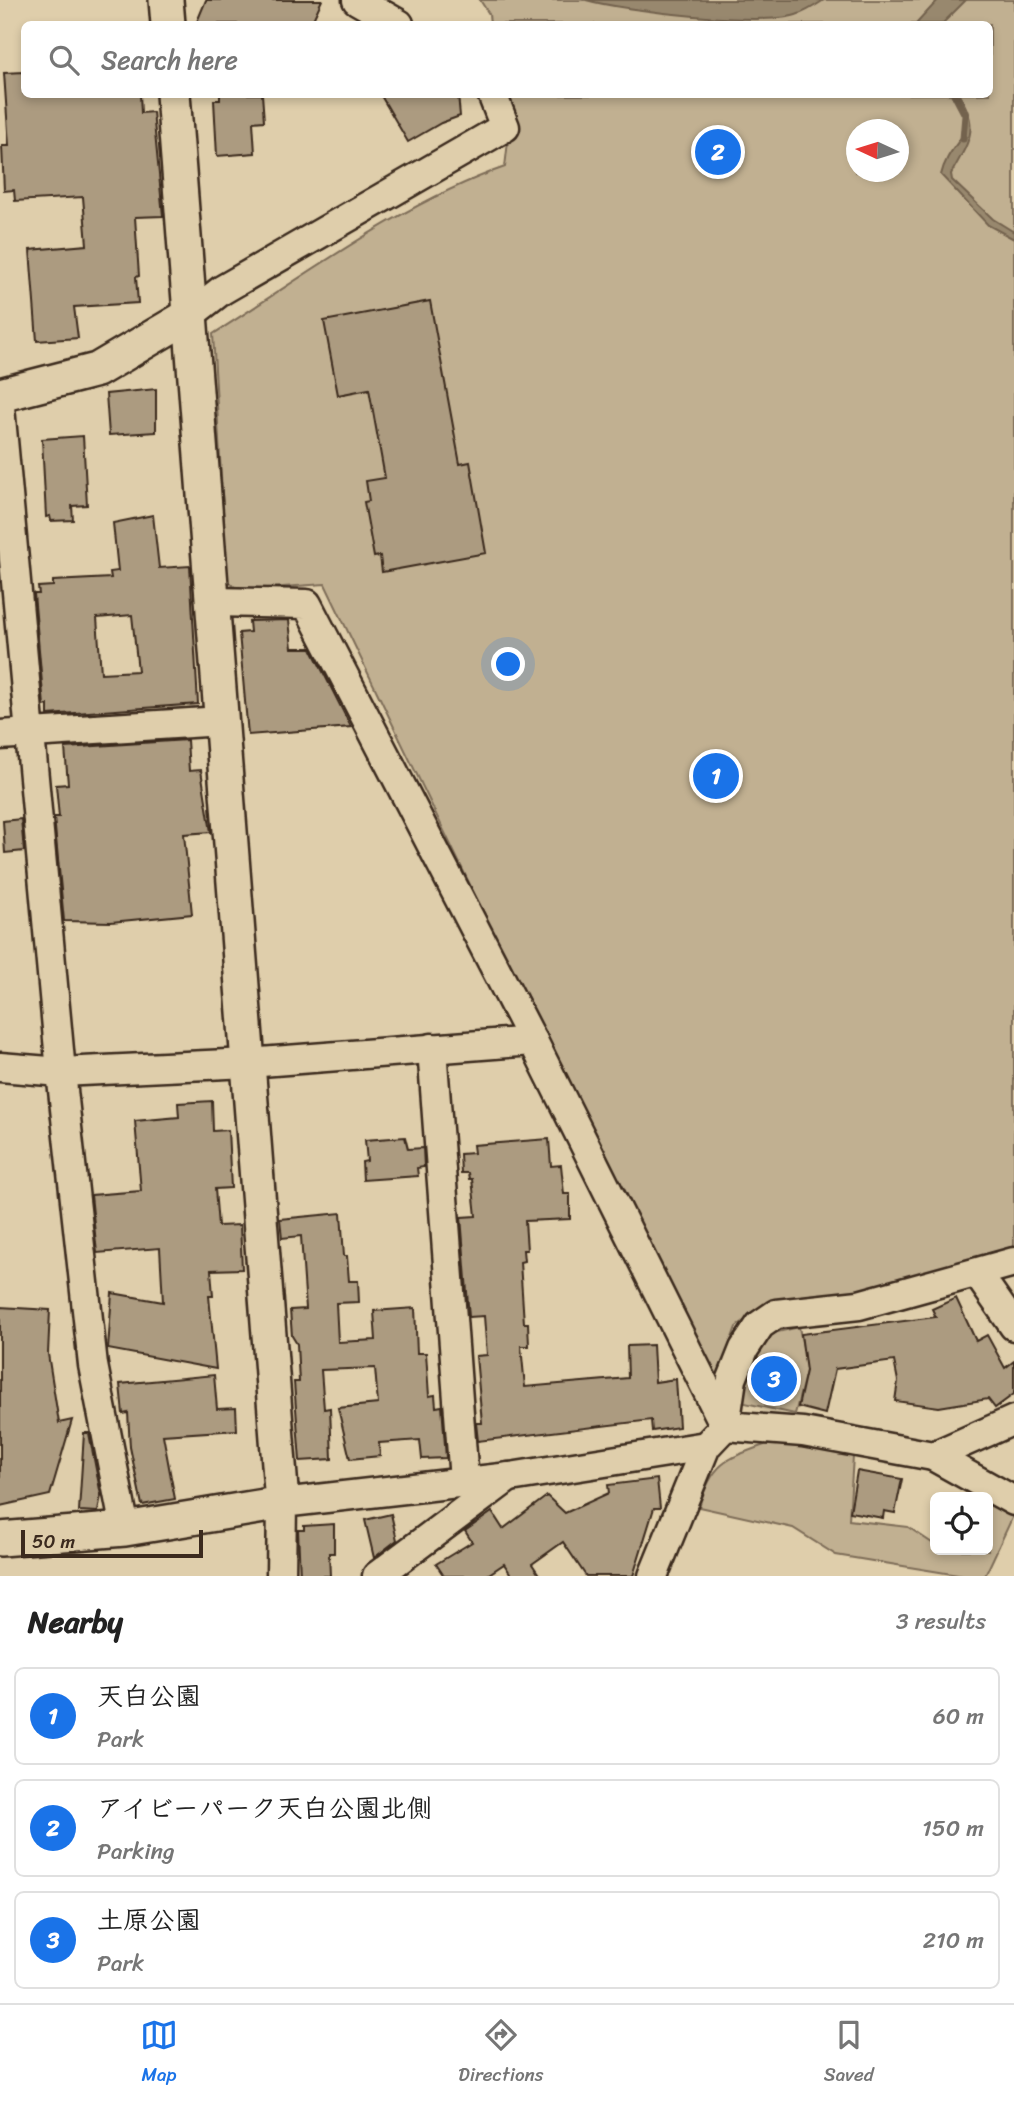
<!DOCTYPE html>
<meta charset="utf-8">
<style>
body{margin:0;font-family:Sriracha,"Klee One",sans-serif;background:#f6f6f6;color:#222}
.controls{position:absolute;right:21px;bottom:21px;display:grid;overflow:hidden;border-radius:10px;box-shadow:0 4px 10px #0003}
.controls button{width:63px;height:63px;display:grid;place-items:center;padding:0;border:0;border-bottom:2px solid #e0e0e0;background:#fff;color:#222;font:35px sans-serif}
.compass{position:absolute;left:846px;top:119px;width:63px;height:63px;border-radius:50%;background:#fff;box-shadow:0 4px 10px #0003;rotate:274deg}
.scale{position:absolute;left:21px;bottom:18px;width:182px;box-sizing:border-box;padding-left:7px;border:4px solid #3b2a1e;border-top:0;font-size:19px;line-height:24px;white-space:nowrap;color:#3b2a1e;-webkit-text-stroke:5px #dfceab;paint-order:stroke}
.you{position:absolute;left:509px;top:665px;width:24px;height:24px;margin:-18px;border:5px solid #fff;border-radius:50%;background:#1a73e8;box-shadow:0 0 0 10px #1a73e833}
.badge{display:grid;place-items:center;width:46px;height:46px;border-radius:50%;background:#1a73e8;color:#fff;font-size:23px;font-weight:700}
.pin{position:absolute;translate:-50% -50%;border:4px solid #fff;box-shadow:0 2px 7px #0006}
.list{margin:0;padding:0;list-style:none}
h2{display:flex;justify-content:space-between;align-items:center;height:91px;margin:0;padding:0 28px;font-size:30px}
h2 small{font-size:23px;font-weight:400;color:#767676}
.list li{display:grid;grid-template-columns:46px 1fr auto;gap:21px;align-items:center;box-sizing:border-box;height:98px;margin:0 14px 14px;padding:0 14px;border:2px solid #e0e0e0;border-radius:10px}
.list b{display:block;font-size:26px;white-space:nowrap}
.list p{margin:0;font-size:23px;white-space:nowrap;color:#767676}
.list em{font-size:23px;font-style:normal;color:#767676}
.icon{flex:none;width:38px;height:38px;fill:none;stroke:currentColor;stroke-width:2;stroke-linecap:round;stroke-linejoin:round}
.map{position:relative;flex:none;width:1014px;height:1576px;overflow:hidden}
.search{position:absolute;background:#fff;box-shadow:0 4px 10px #0003;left:21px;right:21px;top:21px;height:77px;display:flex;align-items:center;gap:18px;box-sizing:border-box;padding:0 24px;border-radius:10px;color:#767676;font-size:26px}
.sheet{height:427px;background:#fff}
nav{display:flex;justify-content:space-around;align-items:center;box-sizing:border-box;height:98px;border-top:2px solid #e0e0e0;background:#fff;font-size:19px;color:#767676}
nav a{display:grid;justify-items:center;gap:4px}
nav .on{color:#1a73e8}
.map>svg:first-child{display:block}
.green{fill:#c1b091;stroke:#7e6d58;stroke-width:2;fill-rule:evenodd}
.water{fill:#98886e;stroke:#73624e;stroke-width:2}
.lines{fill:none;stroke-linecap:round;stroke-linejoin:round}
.stream{stroke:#73624e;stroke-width:7}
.building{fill:#ac9b80;stroke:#3b2a1e;stroke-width:2;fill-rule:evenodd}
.minor-casing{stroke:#3b2a1e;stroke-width:33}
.tertiary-casing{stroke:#3b2a1e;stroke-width:38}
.minor{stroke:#dfceab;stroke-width:28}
.tertiary{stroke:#dfceab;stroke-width:33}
</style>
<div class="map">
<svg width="1014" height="1576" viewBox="0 0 1014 1576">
<rect width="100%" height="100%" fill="#dfceab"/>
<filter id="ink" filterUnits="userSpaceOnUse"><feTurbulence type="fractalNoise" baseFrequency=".0143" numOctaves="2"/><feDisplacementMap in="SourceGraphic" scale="14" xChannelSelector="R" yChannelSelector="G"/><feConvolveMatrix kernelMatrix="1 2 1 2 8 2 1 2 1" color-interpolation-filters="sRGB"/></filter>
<g filter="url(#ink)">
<g class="green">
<path d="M480 0H1014V1247L867 1291 762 1307 736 1327 713 1389 325 584 239 590 227 581 213 334C305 276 403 202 505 167L512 107 508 95 990 94V24H490L489 14ZM856 130H898V172H856Z"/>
<polygon points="799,1327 807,1367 795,1414 745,1403 739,1390 752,1358 769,1334"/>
<path d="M767 1444H796L853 1456 849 1520 908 1527 935 1545V1550H988V1503L1013 1516 985 1576H964L836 1555 793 1528 699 1507C712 1463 725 1459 767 1444Z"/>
</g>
<g class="water">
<path d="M586 0H824C815 6 806 12 796 15 759 26 625 11 586 0Z"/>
<polygon points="938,0 966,0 942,24 916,24"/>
<path d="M954 95H959C981 128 968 143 951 174L952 180 993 219 1014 232V239L988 225 941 175C950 137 981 139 954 95Z"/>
</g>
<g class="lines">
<polyline class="stream" points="954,94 965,115 963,139"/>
</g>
<g class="building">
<polygon points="206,0 322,0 311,24 196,24"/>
<polygon points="24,72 24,94 140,94 141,113 153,112 163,216 135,217 139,276 136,277 138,303 74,307 78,338 37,341 30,250 87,245 83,197 15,201 14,190 4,191 2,146 9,146 4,73"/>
<polygon points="220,94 262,94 264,121 253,122 255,153 217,156 214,100 220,100"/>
<polygon points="380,94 458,94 460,116 441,123 408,142"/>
<polygon points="430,301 460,464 470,462 486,553 382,572 380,556 374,557 364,502 369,501 366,481 385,478 369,389 338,395 324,321"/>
<polygon points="156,389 156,432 109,435 106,394"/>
<polygon points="83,436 87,505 72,506 73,520 51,521 50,516 46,517 42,439"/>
<path d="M153 515 159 568 190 566 198 704 48 715V705L44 706 34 594H39L38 587 53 586V581L111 578 110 572 118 571 113 523ZM132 615 138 671 101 673 97 618Z"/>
<polygon points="289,620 292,648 311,648 351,727 248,735 239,633 250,632 249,621"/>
<polygon points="187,740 189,771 201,770 211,832 184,834 192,914 111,922 64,921 54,817 59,817 56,785 68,784 65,748"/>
<polygon points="21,819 24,851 5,853 3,821"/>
<polygon points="212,1101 213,1131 228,1130 231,1188 215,1189 218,1226 240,1225 242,1269 211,1270 213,1296 209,1296 216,1369 108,1349 112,1293 163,1302 160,1248 97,1253 91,1195 141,1191 135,1121 179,1117 178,1103"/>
<polygon points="405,1137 408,1149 423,1148 424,1167 417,1168 418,1176 363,1180 362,1162 367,1161 365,1140"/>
<polygon points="549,1139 551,1166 561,1165 564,1194 570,1194 570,1219 525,1221 527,1250 523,1250 524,1261 520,1262 524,1323 528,1323 529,1346 521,1346 525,1387 628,1378 627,1346 653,1345 655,1382 676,1379 679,1427 652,1431 651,1420 478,1441 476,1423 482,1423 476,1356 487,1355 484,1316 469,1317 461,1217 476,1216 472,1179 469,1179 468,1173 461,1173 460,1154 474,1153 473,1145"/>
<polygon points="341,1213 344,1256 347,1256 349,1281 358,1281 359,1302 336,1303 338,1342 376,1340 374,1311 415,1308 417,1353 426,1353 429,1396 435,1395 436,1407 442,1406 446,1458 422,1459 420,1440 379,1443 380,1456 350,1459 338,1408 378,1404 375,1368 321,1370 324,1409 330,1408 332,1459 300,1461 294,1382 299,1382 297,1344 292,1336 290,1310 306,1309 301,1236 282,1238 280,1219"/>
<polygon points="956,1298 976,1341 987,1335 1005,1368 1014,1361 1014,1394 995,1408 988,1399 939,1407 895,1401 898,1381 894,1361 835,1369 825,1414 798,1407 806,1371 801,1334 936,1317 932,1309"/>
<polygon points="0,1307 50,1310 48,1354 59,1423 72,1420 50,1495 0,1506"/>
<polygon points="214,1375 217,1409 236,1408 237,1430 163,1435 175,1499 142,1505 130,1447 128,1413 123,1414 120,1384"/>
<polygon points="84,1433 89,1433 101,1495 98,1512 79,1511"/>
<polygon points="857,1471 902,1479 895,1513 884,1511 883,1518 850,1512"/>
<polygon points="657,1479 660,1508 654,1508 633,1576 586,1576 563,1542 532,1564 540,1576 512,1576 504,1564 486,1576 444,1576 436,1564 472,1542 465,1531 492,1512 503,1529 547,1496 565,1513 609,1493 608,1485"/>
<polygon points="391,1514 397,1540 374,1558 365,1520"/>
<polygon points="334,1524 334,1553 329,1553 330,1576 300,1576 298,1530 304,1530 304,1526"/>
</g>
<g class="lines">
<defs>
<g id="minor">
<polyline points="357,0 399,24"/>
<polyline points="190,315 222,290 505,127 492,94"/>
<polyline points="0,407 61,1072 93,1365 125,1529"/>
<polyline points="213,602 307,604 533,1041 725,1426"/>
<polyline points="0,735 222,721"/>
<polyline points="432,1048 464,1481"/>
<polyline points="0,1067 61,1072 248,1063 533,1041"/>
<polyline points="977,1273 1014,1326"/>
<polyline points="725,1426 803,1432 933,1456 1014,1501"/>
<polyline points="933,1456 1014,1420"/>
<polyline points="281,1576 282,1503 510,1477 706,1446"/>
<polyline points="377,1576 509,1477"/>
<polyline points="653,1576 706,1446 725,1426 732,1379 744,1349 760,1325 776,1314 859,1305 1014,1262"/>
</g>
<g id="tertiary">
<polyline points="166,0 168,24"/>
<polyline points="0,395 97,370 190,315"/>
<polyline points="0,1539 125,1529 282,1503 173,94"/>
</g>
</defs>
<use href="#minor" class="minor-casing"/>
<use href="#tertiary" class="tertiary-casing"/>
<use href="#minor" class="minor"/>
<use href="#tertiary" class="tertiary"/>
</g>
</g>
</svg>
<div class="controls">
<button><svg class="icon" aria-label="locate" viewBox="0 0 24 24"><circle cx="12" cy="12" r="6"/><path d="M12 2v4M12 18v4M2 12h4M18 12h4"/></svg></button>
</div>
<svg class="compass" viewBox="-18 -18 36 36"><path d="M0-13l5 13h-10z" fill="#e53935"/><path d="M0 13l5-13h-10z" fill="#767676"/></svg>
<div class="scale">50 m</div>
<div class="you"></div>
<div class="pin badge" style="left:716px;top:776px">1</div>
<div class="pin badge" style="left:718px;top:152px">2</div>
<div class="pin badge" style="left:774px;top:1379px">3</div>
<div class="search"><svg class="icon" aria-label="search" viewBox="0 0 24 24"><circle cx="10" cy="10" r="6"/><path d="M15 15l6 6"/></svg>Search here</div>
</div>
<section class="sheet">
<h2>Nearby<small>3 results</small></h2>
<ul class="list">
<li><span class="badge">1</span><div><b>天白公園</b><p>Park</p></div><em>60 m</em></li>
<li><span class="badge">2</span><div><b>アイビーパーク天白公園北側</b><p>Parking</p></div><em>150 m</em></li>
<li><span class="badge">3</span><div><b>土原公園</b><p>Park</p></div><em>210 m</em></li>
</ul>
</section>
<nav>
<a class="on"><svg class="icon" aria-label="map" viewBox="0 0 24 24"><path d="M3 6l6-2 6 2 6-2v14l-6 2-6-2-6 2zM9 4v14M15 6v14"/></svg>Map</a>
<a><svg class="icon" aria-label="directions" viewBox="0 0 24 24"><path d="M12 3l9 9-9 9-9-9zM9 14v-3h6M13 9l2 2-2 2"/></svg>Directions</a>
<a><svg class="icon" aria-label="saved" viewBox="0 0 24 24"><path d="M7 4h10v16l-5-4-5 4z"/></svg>Saved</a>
</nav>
